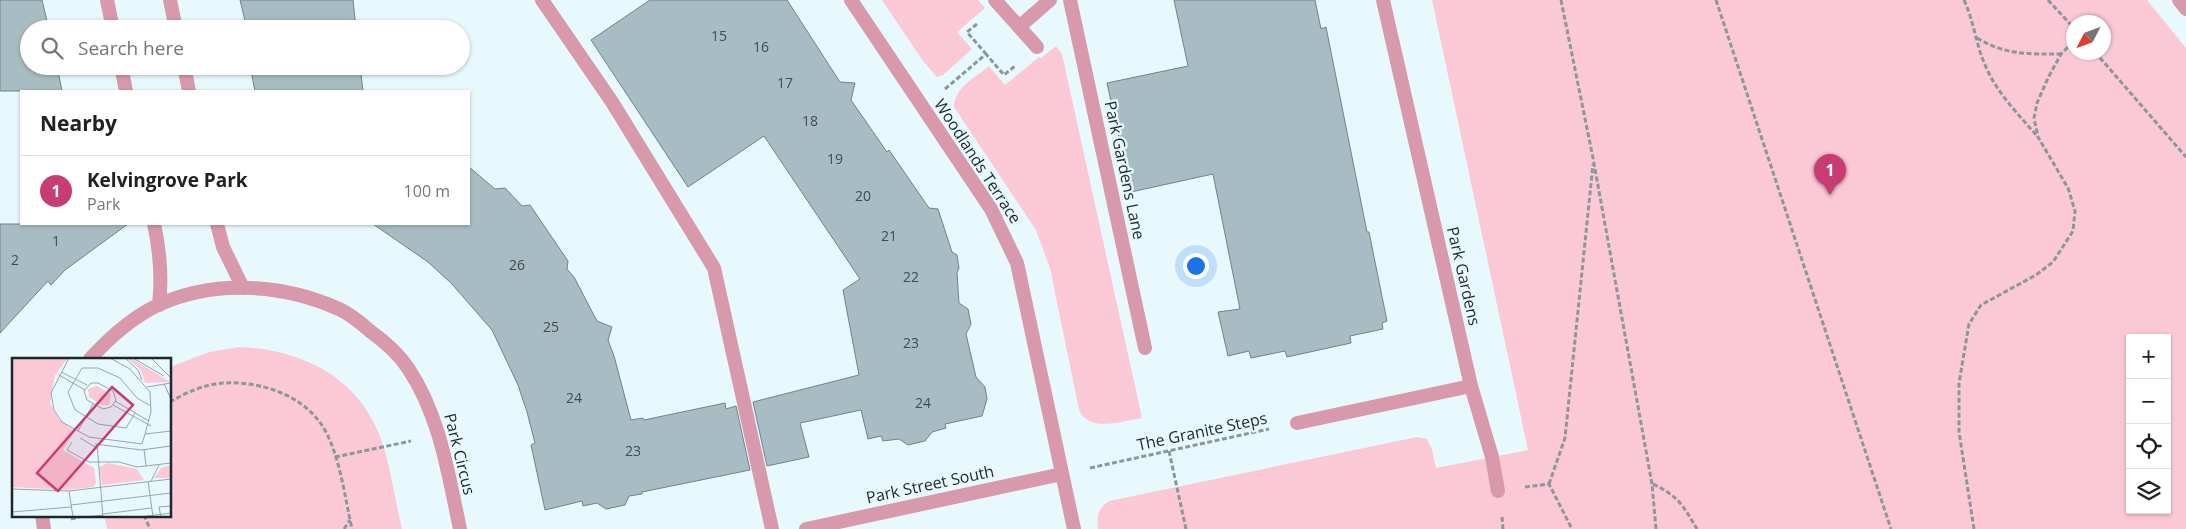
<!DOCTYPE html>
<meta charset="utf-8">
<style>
body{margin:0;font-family:"Open Sans",sans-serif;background:#f2f2f2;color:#202124}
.controls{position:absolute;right:15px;bottom:15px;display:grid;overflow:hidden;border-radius:0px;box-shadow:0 1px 4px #0004}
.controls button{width:45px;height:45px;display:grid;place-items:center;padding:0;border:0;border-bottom:1px solid #e0e0e0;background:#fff;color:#202124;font:25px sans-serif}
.compass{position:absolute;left:2066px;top:15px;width:45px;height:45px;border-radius:50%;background:#fff;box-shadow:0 1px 4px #0004;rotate:229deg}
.you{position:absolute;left:1195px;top:265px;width:18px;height:18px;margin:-12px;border:4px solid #fff;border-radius:50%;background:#1a73e8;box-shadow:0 0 0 8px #1a73e833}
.badge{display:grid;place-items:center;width:32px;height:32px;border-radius:50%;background:#c73c74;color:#fff;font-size:16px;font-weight:700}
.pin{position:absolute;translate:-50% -41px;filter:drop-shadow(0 1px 2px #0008)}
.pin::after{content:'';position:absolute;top:26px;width:18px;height:15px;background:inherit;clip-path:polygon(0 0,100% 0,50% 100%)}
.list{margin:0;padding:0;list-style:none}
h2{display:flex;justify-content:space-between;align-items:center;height:65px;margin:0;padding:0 20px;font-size:21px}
h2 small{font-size:16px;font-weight:400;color:#757577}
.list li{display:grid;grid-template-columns:32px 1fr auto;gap:15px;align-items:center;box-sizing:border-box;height:70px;padding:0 20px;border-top:1px solid #e0e0e0}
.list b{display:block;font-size:19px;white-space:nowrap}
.list p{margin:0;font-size:16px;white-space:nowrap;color:#757577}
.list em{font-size:16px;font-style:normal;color:#757577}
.icon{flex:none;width:28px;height:28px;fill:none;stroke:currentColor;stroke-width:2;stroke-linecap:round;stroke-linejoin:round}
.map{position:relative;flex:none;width:2186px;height:529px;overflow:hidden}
.search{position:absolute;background:#fff;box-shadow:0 1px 4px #0004;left:20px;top:20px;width:450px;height:55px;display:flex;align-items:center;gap:12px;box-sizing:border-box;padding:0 18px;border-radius:28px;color:#757577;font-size:19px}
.panel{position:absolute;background:#fff;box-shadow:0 1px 4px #0004;left:20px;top:90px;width:450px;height:135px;border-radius:0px}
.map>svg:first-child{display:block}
.green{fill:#fbc8d6;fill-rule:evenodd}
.building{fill:#a8bcc3;stroke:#708389}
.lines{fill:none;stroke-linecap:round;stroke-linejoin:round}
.path{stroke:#8a979b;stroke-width:3;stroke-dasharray:5 2.5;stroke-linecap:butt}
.service{stroke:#d799ab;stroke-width:14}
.minor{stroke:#d799ab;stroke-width:14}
.labels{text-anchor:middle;stroke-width:4.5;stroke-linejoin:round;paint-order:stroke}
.number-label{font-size:14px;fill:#404c50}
.street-label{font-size:16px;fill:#1e2629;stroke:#e8f9fe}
.inset-road{fill:none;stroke:#97a5a9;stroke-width:1}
.view{fill:#c73c74;fill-opacity:0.15;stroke:#c73c74;stroke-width:2.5}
.inset-edge{fill:none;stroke:#1e2629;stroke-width:2.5}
</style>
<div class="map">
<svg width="2186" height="529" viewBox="0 0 2186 529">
<rect width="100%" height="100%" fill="#e8f9fe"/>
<g class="green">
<polygon points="882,0 978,0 985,8 957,32 972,49 943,75 937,77 923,61"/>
<path d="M1432 0H2147L2186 48V529H1098C1097 516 1097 509 1109 501L1417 437 1427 439 1432 449 1436 468 1528 450ZM2074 22H2104V52H2074ZM2130 338H2167V510H2130Z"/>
<path d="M1056 46 1062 54 1142 418C1122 421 1090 433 1079 410L1050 268 1036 230 954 107C954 88 976 77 989 66L1005 85 1039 57 1041 58Z"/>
<path d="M239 347C301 349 359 377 381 439 391 468 395 499 402 529H107L104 515H170V367L209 352Z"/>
</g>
<g class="building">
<polygon points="0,0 42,0 49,29 29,29 29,66 57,66 62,91 0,91"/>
<polygon points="240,0 353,0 356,29 247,29"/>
<polygon points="650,0 787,0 840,82 855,83 851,100 887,152 889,150 929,208 938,209 952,252 957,255 959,268 957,273 959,303 968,309 971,324 966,334 976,377 985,387 987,399 982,416 945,424 946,428 932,432 925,441 908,445 899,439 883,441 881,436 868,439 861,410 800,423 809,457 767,466 753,402 859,375 843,290 860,279 764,136 688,187 591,40"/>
<polygon points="1174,0 1315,0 1321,29 1326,27 1367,232 1369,232 1387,321 1382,323 1383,329 1350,336 1351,343 1287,357 1285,351 1251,358 1249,351 1228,356 1218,312 1240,309 1213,174 1131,192 1107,83 1188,66"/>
<polygon points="250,66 360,66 363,91 255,91"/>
<polygon points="469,167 495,189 505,188 522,206 530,205 568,261 567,269 574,277 597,321 612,327 608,340 614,356 631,420 643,418 644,420 725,403 726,409 736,406 750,470 642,492 642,494 629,496 625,505 606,509 597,503 583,506 582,501 545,510 531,445 535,443 527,412 518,385 492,330 451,283 428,262 373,224 469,224"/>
<polygon points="0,224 128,224 65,270 51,285 48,281 0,333"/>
</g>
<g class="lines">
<g class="path">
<polyline points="1561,0 1593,158 1652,484 1656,529"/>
<polyline points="1716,0 1891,529"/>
<path d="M1964 0C1974 21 1976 46 1986 67 1997 93 2019 115 2037 136"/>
<polyline points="2048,0 2074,28"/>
<polyline points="977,24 967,32 986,54"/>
<path d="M1977 38C2005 55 2028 54 2061 54"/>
<polyline points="2095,52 2186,157"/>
<polyline points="945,89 986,54 1004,75 1015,66"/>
<path d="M170 402C185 393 205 384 223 383 263 381 308 396 327 434 341 463 345 498 352 529"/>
<polyline points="1169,451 1186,529"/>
<polyline points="335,457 411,441"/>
<polyline points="1090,468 1269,429"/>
<polyline points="1549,484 1565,438 1593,164"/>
<path d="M1653 484C1679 497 1682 504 1697 529"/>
<polyline points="1525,487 1549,484 1572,529"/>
<polyline points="144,515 150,529"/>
<polyline points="1502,517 1503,529"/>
<polyline points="71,519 88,515"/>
<polyline points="344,529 350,520"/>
<polyline points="1974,529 1959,432 1959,383 1969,324 1981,305 2036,275 2053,262 2073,231 2075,211 2068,188 2038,137 2034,118 2037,103 2048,78 2061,54 2074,41"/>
</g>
<g class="service">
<polyline points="542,0 612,102 714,268 772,529"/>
<polyline points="995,0 1037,47"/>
<polyline points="1070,0 1145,348"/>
<polyline points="1471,386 1492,457 1498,491"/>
</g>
<g class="minor">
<polyline points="107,0 113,29"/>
<polyline points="170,0 176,29"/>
<polyline points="851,0 991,209 1017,263 1074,529"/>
<polyline points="2179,0 2186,9"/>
<polyline points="1019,27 1050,0"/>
<polyline points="121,66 126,91"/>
<polyline points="184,66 189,91"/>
<path d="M154 224C160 251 162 278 159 305"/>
<polyline points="217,224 223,247 243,288"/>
<path d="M90 359C110 337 131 318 158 305 215 279 283 284 339 309 350 314 361 323 370 331 384 341 398 353 408 368 440 416 448 473 460 529"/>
<polyline points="1297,423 1471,386 1383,0"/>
<polyline points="42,515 44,529"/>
<polyline points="806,529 1062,474"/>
</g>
</g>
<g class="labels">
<g class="number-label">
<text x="719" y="41">15</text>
<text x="761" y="52">16</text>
<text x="785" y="88">17</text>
<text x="810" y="126">18</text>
<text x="835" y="164">19</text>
<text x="863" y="201">20</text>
<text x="889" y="241">21</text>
<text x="56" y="246">1</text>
<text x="15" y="265">2</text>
<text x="517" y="270">26</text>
<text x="911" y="282">22</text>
<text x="551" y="332">25</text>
<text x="911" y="348">23</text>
<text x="574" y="403">24</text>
<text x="923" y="408">24</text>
<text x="633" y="456">23</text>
</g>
<g class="street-label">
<text transform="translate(978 161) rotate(57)" y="6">Woodlands Terrace</text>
<text transform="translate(1125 170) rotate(78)" y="6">Park Gardens Lane</text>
<text transform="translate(1464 276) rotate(77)" y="6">Park Gardens</text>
<text transform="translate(1202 431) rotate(-12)" y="6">The Granite Steps</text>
<text transform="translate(460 454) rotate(76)" y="6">Park Circus</text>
<text transform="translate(930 484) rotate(-12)" y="6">Park Street South</text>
</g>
</g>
<g transform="translate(12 358)">
<rect width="159" height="159" fill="#e8f9fe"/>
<path d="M0 0H56L43 17 38 45 47 62 63 73 51 92 82 110 84 125 81 129 54 132 0 129ZM115 0H119L158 24 133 25 129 12ZM85 28 99 36 97 47H90L77 39 76 31ZM96 105 125 111 132 122 90 127 87 109ZM159 107V120H142L149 110Z" fill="#fbc8d6"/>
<path class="inset-road" d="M57 0 39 35 42 52 50 64 77 79 130 86 133 76 159 73M98 0 118 11 138 34 139 54 133 76M113 0 126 12 130 22M121 0 152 18M139 0 159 20M49 14 75 27M47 17 73 32M79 25H86L101 33 104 42 99 49 91 51 75 42 72 33ZM152 26 159 41M135 29 159 25M103 43 137 63M101 47 139 68M123 55 114 70 86 66 63 52 56 34 70 10H86L108 20 125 40 139 48M66 73 81 46M68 80 85 90M60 84 55 92 77 104H107L125 109 159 105M83 86 129 92 159 88M85 86 91 159M132 91 134 108M136 123 141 159M139 123 147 107M0 131 57 133 159 121M57 133 61 159M59 147 159 135M0 154 59 149M91 156 139 150M75 159 91 157M129 159 159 155M149 159 147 149 159 148"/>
<path class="view" d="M100 29 121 47 46 133 25 115Z"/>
<rect width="159" height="159" class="inset-edge"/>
</g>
</svg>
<div class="controls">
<button>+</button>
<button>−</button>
<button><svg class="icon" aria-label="locate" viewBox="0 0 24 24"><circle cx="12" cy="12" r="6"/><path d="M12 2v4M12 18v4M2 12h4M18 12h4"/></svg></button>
<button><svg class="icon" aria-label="layers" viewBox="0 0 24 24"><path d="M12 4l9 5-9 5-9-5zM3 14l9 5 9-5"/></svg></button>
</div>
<svg class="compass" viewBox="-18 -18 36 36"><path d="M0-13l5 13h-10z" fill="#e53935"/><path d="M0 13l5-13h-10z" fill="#757577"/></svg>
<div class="you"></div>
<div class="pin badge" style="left:1830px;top:195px">1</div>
<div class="search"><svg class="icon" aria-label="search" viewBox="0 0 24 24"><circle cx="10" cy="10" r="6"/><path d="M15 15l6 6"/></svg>Search here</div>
<section class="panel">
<h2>Nearby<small></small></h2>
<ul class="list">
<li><span class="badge">1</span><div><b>Kelvingrove Park</b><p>Park</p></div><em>100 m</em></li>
</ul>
</section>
</div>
